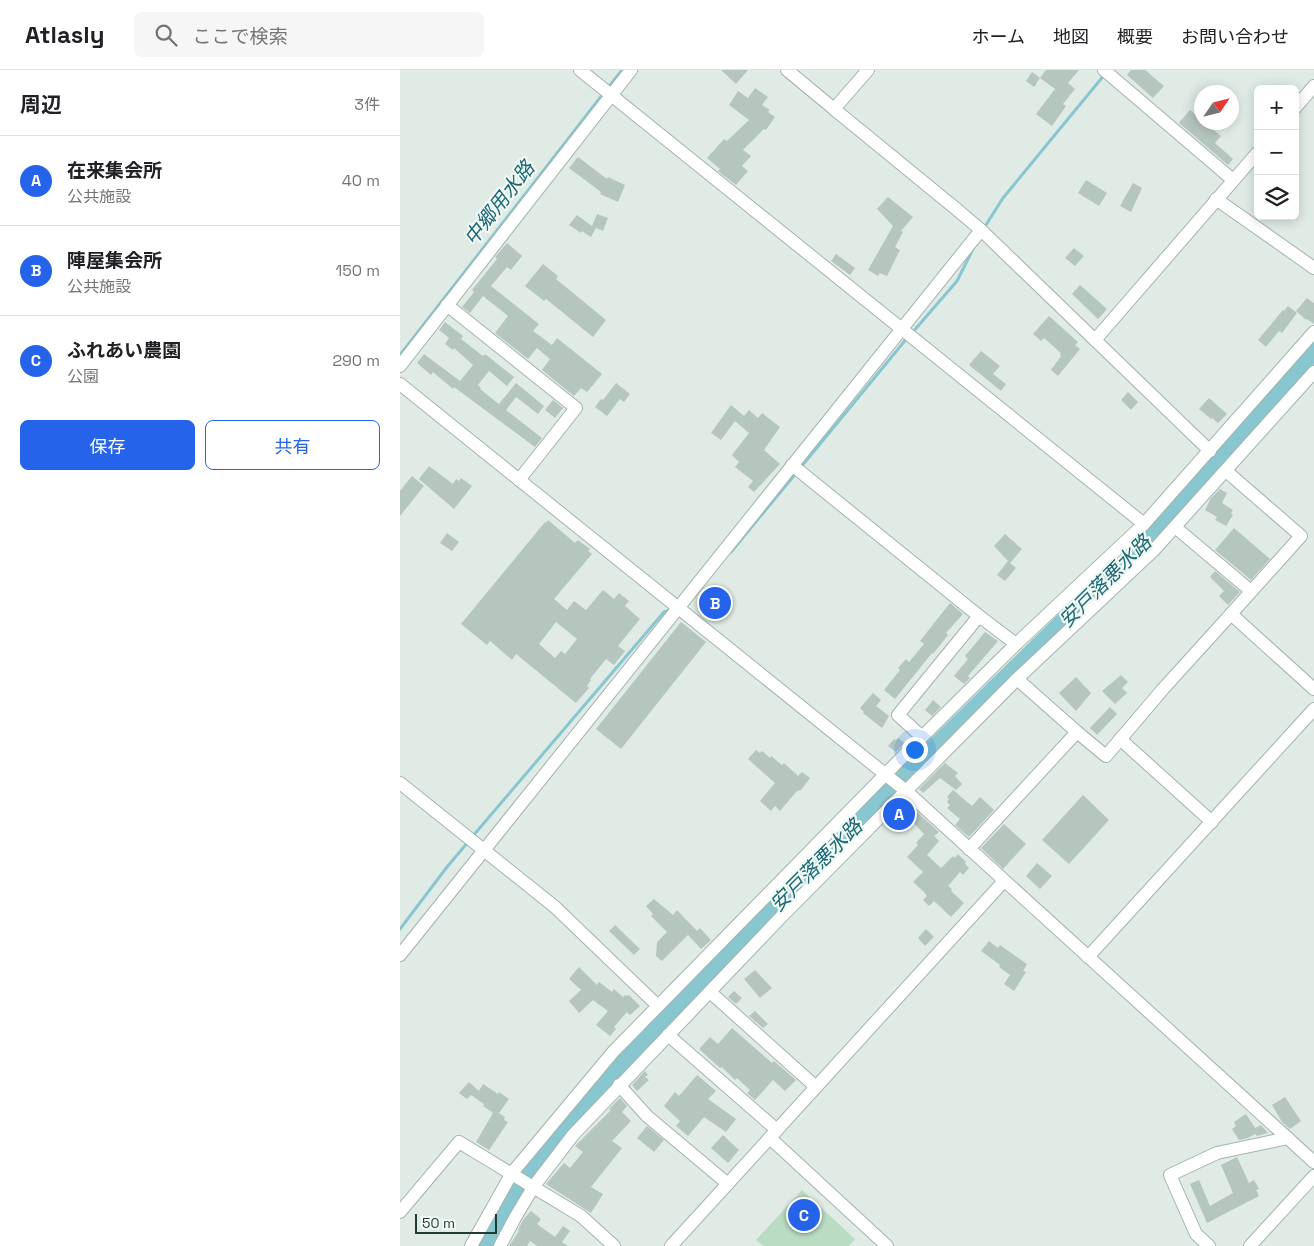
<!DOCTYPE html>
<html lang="ja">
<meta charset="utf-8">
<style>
body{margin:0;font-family:"Space Grotesk","Noto Sans JP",sans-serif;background:#f6f6f6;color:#202124}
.controls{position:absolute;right:15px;top:15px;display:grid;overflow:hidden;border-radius:8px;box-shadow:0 2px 12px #0003}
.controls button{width:45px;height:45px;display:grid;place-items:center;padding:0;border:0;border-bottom:1px solid #e0e0e0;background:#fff;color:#202124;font:25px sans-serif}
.compass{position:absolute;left:794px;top:15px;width:45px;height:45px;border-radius:50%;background:#fff;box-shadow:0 2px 12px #0003;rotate:55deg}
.scale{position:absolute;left:15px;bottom:12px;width:82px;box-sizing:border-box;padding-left:5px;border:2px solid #213b34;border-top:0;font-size:14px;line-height:18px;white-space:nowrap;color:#213b34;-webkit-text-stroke:4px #f0f8f4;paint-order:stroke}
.you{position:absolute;left:514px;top:679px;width:18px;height:18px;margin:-12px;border:4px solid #fff;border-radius:50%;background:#1a73e8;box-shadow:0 0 0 8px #1a73e833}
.badge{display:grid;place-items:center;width:32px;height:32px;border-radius:50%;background:#2563eb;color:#fff;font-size:16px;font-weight:700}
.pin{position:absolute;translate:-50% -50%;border:2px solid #fff;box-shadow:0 1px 5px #0006}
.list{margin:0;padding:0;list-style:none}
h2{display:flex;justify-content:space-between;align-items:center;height:65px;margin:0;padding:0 20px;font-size:21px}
h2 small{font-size:16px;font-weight:400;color:#757577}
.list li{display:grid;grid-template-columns:32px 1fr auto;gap:15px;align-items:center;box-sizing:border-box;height:90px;padding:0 20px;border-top:1px solid #e0e0e0}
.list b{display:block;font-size:19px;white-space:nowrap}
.list p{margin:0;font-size:16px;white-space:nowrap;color:#757577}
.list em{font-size:16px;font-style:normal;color:#757577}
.actions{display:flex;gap:10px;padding:15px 20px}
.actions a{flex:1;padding:11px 0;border:1px solid #2563eb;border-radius:8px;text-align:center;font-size:18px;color:#2563eb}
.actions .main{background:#2563eb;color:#fff}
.icon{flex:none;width:28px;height:28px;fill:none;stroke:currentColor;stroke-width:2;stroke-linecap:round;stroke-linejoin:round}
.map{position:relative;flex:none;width:914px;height:1176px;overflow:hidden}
header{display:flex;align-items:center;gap:30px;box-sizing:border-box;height:70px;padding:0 25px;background:#fff;border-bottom:1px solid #e0e0e0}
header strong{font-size:24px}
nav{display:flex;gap:28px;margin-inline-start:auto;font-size:18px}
.search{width:350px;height:45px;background:#f6f6f6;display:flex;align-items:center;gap:12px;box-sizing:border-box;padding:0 18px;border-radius:8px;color:#757577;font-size:19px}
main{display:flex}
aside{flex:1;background:#fff}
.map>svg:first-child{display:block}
.green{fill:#b9dcc2}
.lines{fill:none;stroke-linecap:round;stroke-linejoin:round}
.stream{stroke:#88c6d0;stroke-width:3}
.river{stroke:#88c6d0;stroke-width:20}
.building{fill:#b5c6bf;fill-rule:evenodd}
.minor-casing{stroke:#a3b3ad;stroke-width:14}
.minor{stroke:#fff;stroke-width:12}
.labels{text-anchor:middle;stroke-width:4.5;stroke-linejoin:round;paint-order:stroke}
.water-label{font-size:20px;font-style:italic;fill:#1c6876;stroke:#f0f8f4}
</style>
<header>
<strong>Atlasly</strong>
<div class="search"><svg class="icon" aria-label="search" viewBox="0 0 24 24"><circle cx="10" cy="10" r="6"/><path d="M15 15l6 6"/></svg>ここで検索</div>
<nav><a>ホーム</a><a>地図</a><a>概要</a><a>お問い合わせ</a></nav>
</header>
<main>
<aside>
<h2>周辺<small>3件</small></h2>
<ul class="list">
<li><span class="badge">A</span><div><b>在来集会所</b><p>公共施設</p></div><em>40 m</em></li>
<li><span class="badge">B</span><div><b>陣屋集会所</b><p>公共施設</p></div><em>150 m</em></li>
<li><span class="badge">C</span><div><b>ふれあい農園</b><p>公園</p></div><em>290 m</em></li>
</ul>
<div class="actions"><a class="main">保存</a><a>共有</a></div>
</aside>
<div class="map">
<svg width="914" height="1176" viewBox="0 0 914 1176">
<rect width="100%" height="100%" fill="#e0ebe6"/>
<polygon class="green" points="402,1120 455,1169 449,1176 363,1176 356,1170"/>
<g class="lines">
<g class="stream">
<polyline points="207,19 222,0"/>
<polyline points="584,158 603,128 705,4"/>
<polyline points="512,263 557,211 574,177"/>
<polyline points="0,285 203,24"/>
<polyline points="401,397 508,267"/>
<polyline points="331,482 397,402"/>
<polyline points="72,767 264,542 270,540"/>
<polyline points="0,859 47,797 68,772"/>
</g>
<polyline class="river" points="85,1176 135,1088 375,835 733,485 914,279"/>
</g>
<g class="building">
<polygon points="321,0 348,0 336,14"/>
<polygon points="646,0 679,0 668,13 675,19 663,34 666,36 652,56 636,44 655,19 640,8"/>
<polygon points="731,0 745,0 764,16 753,28 727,5"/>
<polygon points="632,2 640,8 634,17 626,11"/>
<polygon points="355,18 368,27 362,35 370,40 368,42 375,47 366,60 364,59 343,80 351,86 342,96 348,101 336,115 318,101 320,99 307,88 324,69 327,71 349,50 329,35 338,21 348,28"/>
<polygon points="790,40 802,50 802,52 804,52 821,66 815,73 833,89 828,95 779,53"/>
<polygon points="178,87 207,109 208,107 225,115 218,132 200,124 201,122 169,98"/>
<polygon points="686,110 707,123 699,136 678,123"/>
<polygon points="733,113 742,118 731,142 720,136"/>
<polygon points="488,127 513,147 501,161 503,162 495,177 500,180 487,206 480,203 478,206 468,200 493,156 477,139"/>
<polygon points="197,144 208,148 203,161 196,158 191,167 182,161 181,163 169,155 177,145 192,156"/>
<polygon points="107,173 122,186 111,200 107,197 91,216 139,254 133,261 152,275 157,268 202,304 187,322 181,318 174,326 142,300 150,289 137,278 128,289 95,263 108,246 83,226 70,243 62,237 74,222 72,220 97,189 95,187"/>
<polygon points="674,178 684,186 675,196 665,188"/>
<polygon points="436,184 455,198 450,205 431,191"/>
<polygon points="143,194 158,206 156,209 206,250 193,267 146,229 144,231 125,216"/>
<polygon points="680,215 707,239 698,249 672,224"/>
<polygon points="907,228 914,233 914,254 907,249 906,250 896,241"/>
<polygon points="888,236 897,243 882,263 879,261 866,277 858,270 883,240 884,241"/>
<polygon points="649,246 678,272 675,275 680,279 658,306 651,300 661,286 660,285 661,283 644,268 641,271 633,264"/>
<polygon points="45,252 63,266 61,269 83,286 85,284 114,307 107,316 89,301 78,315 81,318 80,319 99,334 116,313 144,336 138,344 116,327 106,340 142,368 135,377 54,317 53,319 33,302 31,305 17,293 24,284 60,311 73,295 54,278 53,280 45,274 49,268 39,260"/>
<polygon points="581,281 600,296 593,304 606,314 601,321 569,295"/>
<polygon points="216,313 230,324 224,332 220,329 207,346 195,337 201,329 203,330"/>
<polygon points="728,322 738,332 731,340 721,330"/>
<polygon points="809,328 827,344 818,353 812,348 811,349 799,339"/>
<polygon points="153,330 163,338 155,348 145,340"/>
<polygon points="331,335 344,346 349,340 358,348 362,343 380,357 364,380 380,394 354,422 348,417 353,411 335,397 339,392 332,385 349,363 335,351 321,370 311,363"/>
<polygon points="29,396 53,414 56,409 59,411 61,408 72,416 54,439 19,409"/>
<polygon points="12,406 24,416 0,446 0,421"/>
<polygon points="820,419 827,423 822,433 833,440 831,444 833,445 826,456 815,450 817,447 805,440 811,428"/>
<path d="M148 450 175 473 178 470 190 479 188 481 192 484 154 529 167 540 174 531 186 540 203 520 214 529 219 523 229 531 225 536 240 549 218 576 225 581 214 595 206 589 190 609 191 610 187 616 189 618 176 633 116 584 112 590 90 571 87 575 61 554 145 452 146 453ZM156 552 177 569 165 584 161 581 155 588 139 574Z"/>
<polygon points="834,458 870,489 851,510 815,480"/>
<polygon points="47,463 59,472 52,481 40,473"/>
<polygon points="605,464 622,479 610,493 616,498 605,511 597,505 608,491 594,476"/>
<polygon points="815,501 840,522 828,535 819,526 824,521 810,507"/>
<polygon points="315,525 325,534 318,542 308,533"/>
<polygon points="550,533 563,544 546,563 548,565 533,584 532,583 495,629 484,620 500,600 498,598 506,589 509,592 524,574 520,571"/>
<polygon points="281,552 306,572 221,679 196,659"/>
<polygon points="585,562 598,571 568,606 570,608 564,614 554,606 568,589 565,586"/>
<polygon points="721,605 728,612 722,618 727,623 715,634 702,621"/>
<polygon points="676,607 691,623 676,641 659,623"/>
<polygon points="473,623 481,630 476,636 489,646 482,658 463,643 464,642 460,638"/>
<polygon points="533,630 541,637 532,646 525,640"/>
<polygon points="710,637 717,644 697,665 690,658"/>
<polygon points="498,668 505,673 496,682 488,676 494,669 496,670"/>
<polygon points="356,680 360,683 362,681 370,688 371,686 382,695 384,693 398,706 402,702 410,708 401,720 397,721 380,741 375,736 371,741 360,731 375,713 348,689"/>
<polygon points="545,693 558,703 555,706 562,714 556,720 540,708 523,723 519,719"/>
<polygon points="553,720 572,736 580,727 594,740 569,767 555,755 560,749 547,738 550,735 547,732 549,729 547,727"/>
<polygon points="683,725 709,750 669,794 642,770"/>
<polygon points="507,733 539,762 534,766 539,771 527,785 541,798 553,786 555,788 558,784 566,792 565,794 569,798 563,805 560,802 548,816 552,819 551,821 564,833 551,847 534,831 529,836 523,830 527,826 524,822 513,812 523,802 507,787 518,775 516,773 524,764 500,739"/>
<polygon points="604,754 626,774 603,799 581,778"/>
<polygon points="637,793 652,806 640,819 626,806"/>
<polygon points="254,829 273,845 277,840 297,861 300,858 311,870 301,879 288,865 262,891 256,886 257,872 267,862 251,846 253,844 246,836"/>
<polygon points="215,855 240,879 234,885 209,861"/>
<polygon points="526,859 534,867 525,876 518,868"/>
<polygon points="589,871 598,878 600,875 627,894 623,901 626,902 614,921 604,914 610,905 599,897 600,895 581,881"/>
<polygon points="179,897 197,915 199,912 212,922 214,919 223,927 225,925 227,926 229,925 240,936 230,945 227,942 214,957 216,959 210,966 196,955 208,941 193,930 179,943 169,931 181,920 169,909"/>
<polygon points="355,900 372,918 360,928 344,909"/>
<polygon points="334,921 342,928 336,934 328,927"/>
<polygon points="355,941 368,954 363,958 349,946"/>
<polygon points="332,958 372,993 374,991 396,1010 385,1021 373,1010 355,1030 347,1023 350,1020 337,1008 335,1010 322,997 320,998 299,979 310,967 318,974"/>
<polygon points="245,1001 248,1005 245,1007 249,1010 237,1021 232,1015"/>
<polygon points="297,1005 316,1021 308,1029 336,1049 326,1062 304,1047 288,1066 276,1056 280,1051 264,1036 275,1022 279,1026"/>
<polygon points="69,1012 79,1021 83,1014 98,1024 99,1022 109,1029 99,1043 105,1047 104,1050 108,1052 89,1080 76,1072 93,1043 83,1036 84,1034 71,1025 67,1029 59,1023"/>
<polygon points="885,1027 901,1051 890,1059 882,1052 872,1035"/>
<polygon points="220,1028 227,1036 222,1042 231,1051 212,1071 222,1078 191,1117 203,1124 191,1143 146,1114 164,1093 170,1098 183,1082 175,1076 211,1040 209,1039"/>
<polygon points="846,1044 855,1058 861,1055 868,1063 857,1066 855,1064 848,1068 839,1070 832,1059 836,1056 834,1052"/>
<polygon points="247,1056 264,1070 254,1082 237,1068"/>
<polygon points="323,1065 339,1080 328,1093 311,1078"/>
<polygon points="837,1087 849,1113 854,1110 859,1119 856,1120 859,1126 807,1153 790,1114 799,1110 810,1136 833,1123 821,1095"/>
<polygon points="131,1141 141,1149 137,1154 155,1167 163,1156 170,1161 162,1172 168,1176 137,1176 130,1171 127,1176 109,1176 119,1161 118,1160 123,1150"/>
</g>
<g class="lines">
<defs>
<g id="minor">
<polyline points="180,0 744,454"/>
<polyline points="387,0 434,39 468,0"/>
<polyline points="704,0 833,110"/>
<polyline points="895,38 914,16"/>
<polyline points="434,39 555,138 581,160 810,381"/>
<polyline points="816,129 914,198"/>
<polyline points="47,235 176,338 119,410"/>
<polyline points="695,270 858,82"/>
<polyline points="0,296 231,0"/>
<polyline points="0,314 506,721 914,1092"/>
<polyline points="392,395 579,546 616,574"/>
<polyline points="826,401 901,466 831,544"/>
<polyline points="775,457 851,521"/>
<polyline points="617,609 753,481 914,302"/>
<polyline points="522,667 498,645 579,546"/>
<polyline points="720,669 812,752"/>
<polyline points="0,713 155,837 258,936"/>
<polyline points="569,779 677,662"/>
<polyline points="0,885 581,160"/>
<polyline points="688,887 914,639"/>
<polyline points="310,922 416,1017"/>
<polyline points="268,965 377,1060"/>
<polyline points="219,1015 247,1046 328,1114"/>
<polyline points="370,1068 487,1176"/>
<polyline points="0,1142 59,1072 181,1146 214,1176"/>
<polyline points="71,1176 112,1103 213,982 522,667 616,574 744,454 914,262"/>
<polyline points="100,1176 116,1146 134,1116 173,1065 383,845 617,609 677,662 706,686 763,619 831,544 914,619"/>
<polyline points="271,1176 604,811"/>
<polyline points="809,1176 796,1164 770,1105 817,1083 888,1068"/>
<polyline points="850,1176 914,1106"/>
</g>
</defs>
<use href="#minor" class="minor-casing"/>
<use href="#minor" class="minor"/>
</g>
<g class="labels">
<g class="water-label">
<text transform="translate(99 133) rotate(-52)" y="7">中郷用水路</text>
<text transform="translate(705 511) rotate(-45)" y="7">安戸落悪水路</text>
<text transform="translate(416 795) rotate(-45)" y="7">安戸落悪水路</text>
</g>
</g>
</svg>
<div class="controls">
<button>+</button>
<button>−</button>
<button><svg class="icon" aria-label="layers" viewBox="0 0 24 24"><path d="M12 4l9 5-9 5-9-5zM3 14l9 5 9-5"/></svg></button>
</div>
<svg class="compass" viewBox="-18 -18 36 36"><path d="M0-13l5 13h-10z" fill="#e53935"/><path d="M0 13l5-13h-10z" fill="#757577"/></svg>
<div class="scale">50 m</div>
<div class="you"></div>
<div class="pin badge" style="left:499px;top:744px">A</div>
<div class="pin badge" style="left:315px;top:533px">B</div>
<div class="pin badge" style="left:404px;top:1145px">C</div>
</div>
</main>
